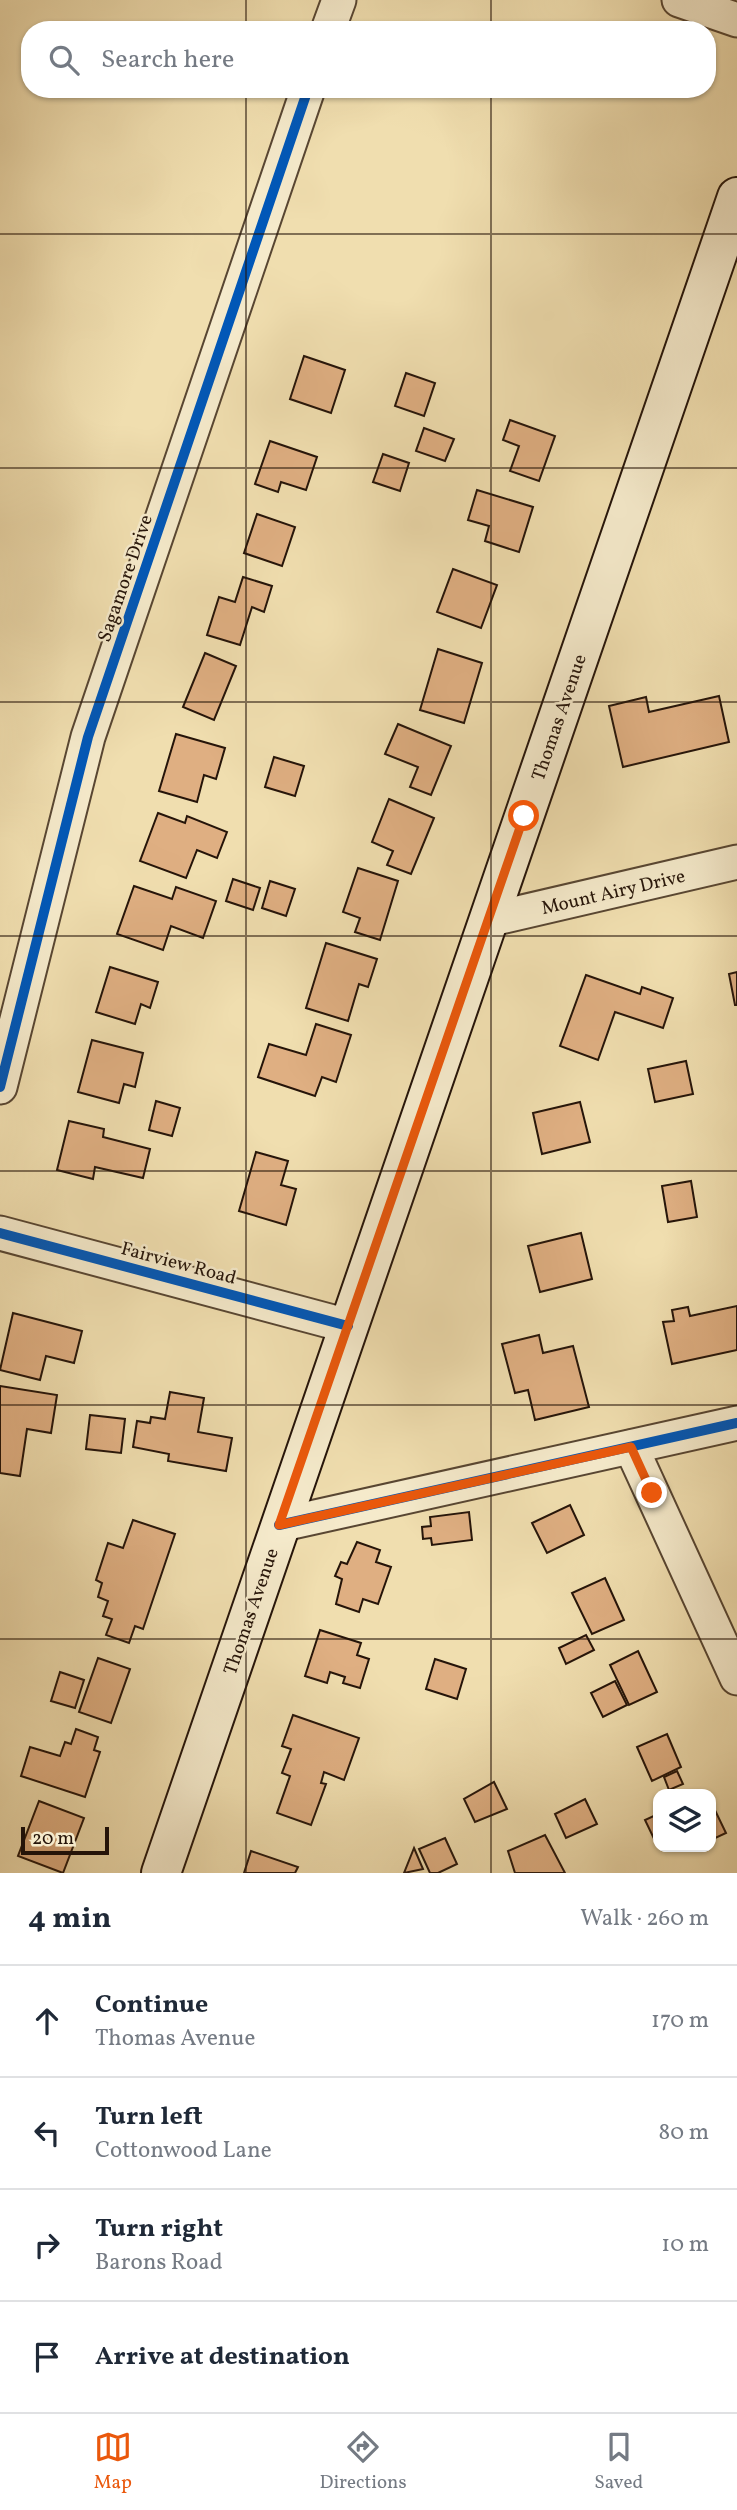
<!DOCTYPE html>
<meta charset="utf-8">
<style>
body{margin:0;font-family:Vollkorn,serif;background:#f6f6f7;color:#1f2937}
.controls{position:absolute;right:21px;bottom:21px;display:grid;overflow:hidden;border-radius:14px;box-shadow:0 2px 5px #0004}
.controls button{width:63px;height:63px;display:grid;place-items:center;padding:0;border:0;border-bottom:2px solid #e0e1e3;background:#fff;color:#1f2937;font:35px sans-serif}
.scale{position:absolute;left:21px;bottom:18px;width:88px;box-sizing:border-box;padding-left:7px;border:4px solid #251409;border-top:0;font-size:19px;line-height:24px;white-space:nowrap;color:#251409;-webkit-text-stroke:5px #f5eacb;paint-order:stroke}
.stop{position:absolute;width:21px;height:21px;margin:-16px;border:5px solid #ea580c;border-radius:50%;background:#fff}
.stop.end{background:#ea580c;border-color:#fff;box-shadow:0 2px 7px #0008}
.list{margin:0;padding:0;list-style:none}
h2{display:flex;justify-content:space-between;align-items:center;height:91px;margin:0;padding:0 28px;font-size:30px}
h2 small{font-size:23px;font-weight:400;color:#747a83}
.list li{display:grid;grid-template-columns:46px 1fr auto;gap:21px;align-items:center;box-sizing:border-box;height:112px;padding:0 28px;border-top:2px solid #e0e1e3}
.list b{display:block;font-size:26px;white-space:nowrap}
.list p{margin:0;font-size:23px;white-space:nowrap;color:#747a83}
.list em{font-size:23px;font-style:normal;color:#747a83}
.icon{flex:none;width:38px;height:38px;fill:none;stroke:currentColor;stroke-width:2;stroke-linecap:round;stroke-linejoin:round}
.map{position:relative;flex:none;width:737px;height:1873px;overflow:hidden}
.search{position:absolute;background:#fff;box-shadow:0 2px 5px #0004;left:21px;right:21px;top:21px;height:77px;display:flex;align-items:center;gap:18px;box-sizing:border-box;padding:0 24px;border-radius:28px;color:#747a83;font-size:26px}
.sheet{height:539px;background:#fff}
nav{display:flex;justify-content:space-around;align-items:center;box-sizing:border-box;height:98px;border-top:2px solid #e0e1e3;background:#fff;font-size:19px;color:#747a83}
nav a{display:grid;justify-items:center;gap:4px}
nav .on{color:#ea580c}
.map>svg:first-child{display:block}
.building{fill:#dfaf82;stroke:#251409;stroke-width:2}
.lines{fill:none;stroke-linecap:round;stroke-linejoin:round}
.street-casing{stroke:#584632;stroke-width:37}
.secondary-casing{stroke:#251409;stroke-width:42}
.street{stroke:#f5eacb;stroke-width:33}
.secondary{stroke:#f5eacb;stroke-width:38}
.cycleway-casing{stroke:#f5eacb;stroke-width:15}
.cycleway{stroke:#0057b8;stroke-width:10}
.route{stroke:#ea580c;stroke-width:9}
.grid{fill:none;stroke:#251409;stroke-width:2;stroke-opacity:0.55}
.labels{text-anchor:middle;stroke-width:5;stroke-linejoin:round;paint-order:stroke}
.street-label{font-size:19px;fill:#251409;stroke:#f5eacb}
</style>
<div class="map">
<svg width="737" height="1873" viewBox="0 0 737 1873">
<rect width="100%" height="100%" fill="#f0deaf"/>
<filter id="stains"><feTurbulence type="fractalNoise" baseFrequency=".00286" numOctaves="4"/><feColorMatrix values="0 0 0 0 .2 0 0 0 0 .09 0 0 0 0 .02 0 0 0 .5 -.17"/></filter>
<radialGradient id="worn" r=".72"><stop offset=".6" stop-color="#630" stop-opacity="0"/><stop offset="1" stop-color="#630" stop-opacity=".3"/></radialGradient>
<g class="building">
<polygon points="304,356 345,370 331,413 290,399"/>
<polygon points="406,373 435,383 424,416 395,406"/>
<polygon points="510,420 555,436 539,481 510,471 519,446 503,440"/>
<polygon points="424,428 454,439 445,461 416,451"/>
<polygon points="270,441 317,457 306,490 281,482 278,492 255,484"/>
<polygon points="383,454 409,463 400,491 373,482"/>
<polygon points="477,490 533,507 519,552 485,541 489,526 468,520"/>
<polygon points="257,514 295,527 282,566 244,553"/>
<polygon points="453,569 497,585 481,628 437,612"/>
<polygon points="243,577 272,586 264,612 252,607 240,645 207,635 219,597 235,602"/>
<polygon points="438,649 482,663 464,723 420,710"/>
<polygon points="205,653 236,666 214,720 183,707"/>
<polygon points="719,696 729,742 623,767 609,706 646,697 649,712"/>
<polygon points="398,724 451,746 431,795 410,787 418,767 385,754"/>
<polygon points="176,734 225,748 216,779 204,775 197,802 159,791"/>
<polygon points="274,757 304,766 295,796 265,787"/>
<polygon points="389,799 434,818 411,874 387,865 393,851 372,842"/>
<polygon points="158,813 185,823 187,816 227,832 217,858 197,850 186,878 140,861"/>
<polygon points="358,868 398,881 380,940 355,932 360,918 343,912"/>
<polygon points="233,879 260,888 253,910 226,901"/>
<polygon points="270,881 295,889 286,916 262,908"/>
<polygon points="134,886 172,899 176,887 216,901 203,938 171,926 163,950 117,934"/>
<polygon points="326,943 377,959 368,987 359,984 348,1021 306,1008"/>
<polygon points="110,967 158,982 150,1008 141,1004 135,1024 96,1012"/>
<polygon points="737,972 737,1005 735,1005 729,974"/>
<polygon points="586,975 640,994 642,987 673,998 663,1028 615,1012 598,1060 560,1046"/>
<polygon points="316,1024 351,1035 336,1082 322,1077 315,1096 258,1077 269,1044 306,1055"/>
<polygon points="92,1040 143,1053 135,1087 124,1084 119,1103 78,1092"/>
<polygon points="686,1061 693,1094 655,1102 648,1069"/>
<polygon points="156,1101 180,1108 172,1136 149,1130"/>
<polygon points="580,1102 590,1142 542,1154 533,1113"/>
<polygon points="69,1121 104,1129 103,1137 150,1149 143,1178 95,1167 93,1179 57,1170"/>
<polygon points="256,1152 288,1161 281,1185 296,1189 286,1225 239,1211"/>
<polygon points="691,1181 697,1217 668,1222 662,1186"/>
<polygon points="581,1233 592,1279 540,1292 528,1246"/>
<polygon points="737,1306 737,1350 672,1364 663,1322 674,1321 672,1310 688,1307 690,1316"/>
<polygon points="13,1313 82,1331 74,1363 46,1356 40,1380 0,1370"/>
<polygon points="539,1335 543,1353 573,1346 589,1407 535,1420 528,1390 515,1393 502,1344"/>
<polygon points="0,1386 57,1395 51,1433 27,1429 20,1476 0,1473"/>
<polygon points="170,1392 204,1398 198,1432 232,1438 226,1471 168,1461 169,1454 133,1447 137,1421 150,1423 151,1417 165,1419"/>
<polygon points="90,1415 125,1419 121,1453 86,1449"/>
<polygon points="570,1505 584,1535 547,1553 532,1523"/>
<polygon points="469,1512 472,1540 432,1545 431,1538 423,1539 422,1527 431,1526 430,1517"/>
<polygon points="133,1520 175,1534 143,1629 135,1626 129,1643 106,1635 112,1619 103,1616 108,1601 98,1597 102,1583 96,1580 108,1543 123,1548"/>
<polygon points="357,1542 380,1550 376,1562 391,1567 378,1604 363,1599 359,1612 336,1604 342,1579 335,1576 341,1562 347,1564"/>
<polygon points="605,1578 624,1620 592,1634 572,1593"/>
<polygon points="320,1630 361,1643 357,1655 369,1659 360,1688 343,1683 345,1677 330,1672 327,1683 305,1676"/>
<polygon points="586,1635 594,1650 566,1664 559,1648"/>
<polygon points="638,1651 657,1692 629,1705 610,1665"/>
<polygon points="98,1658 130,1669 111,1723 79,1712"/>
<polygon points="435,1659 466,1669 457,1699 426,1689"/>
<polygon points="60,1672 84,1680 75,1708 51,1701"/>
<polygon points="615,1681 627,1705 603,1717 591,1693"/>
<polygon points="293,1715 359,1738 344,1780 324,1772 321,1783 326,1784 311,1825 277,1813 290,1776 282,1773 291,1749 282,1746"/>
<polygon points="76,1729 98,1737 94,1750 100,1752 85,1797 21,1776 30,1747 60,1756 65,1742 71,1744"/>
<polygon points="667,1734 681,1767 652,1781 637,1747"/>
<polygon points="677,1771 683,1784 669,1790 664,1777"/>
<polygon points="494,1782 507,1809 475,1822 464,1799"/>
<polygon points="585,1799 597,1824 566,1838 555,1814"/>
<polygon points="39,1801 84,1818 63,1873 18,1856"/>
<polygon points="711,1802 726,1833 711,1840"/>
<polygon points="658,1814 659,1847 658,1847 645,1820"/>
<polygon points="545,1835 565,1873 515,1873 508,1851"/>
<polygon points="445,1838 457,1864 438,1873 430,1873 419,1849"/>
<polygon points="414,1848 423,1869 404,1873"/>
<polygon points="251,1851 298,1867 295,1873 244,1873"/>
</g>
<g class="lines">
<defs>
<g id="street">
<polyline points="679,0 737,20"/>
<polyline points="328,30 339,0"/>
<polyline points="488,920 737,862"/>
<polyline points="0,1087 88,737 308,89"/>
<polyline points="0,1233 348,1326"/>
<polyline points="631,1447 737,1678"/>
<polyline points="279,1525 737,1423"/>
</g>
<polyline id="secondary" points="161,1873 737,197"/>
</defs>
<use href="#street" class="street-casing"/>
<use href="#secondary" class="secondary-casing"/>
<use href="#street" class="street"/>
<use href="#secondary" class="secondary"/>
<defs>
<g id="cycleway">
<polyline points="0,1087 88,737 308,89"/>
<polyline points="0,1233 348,1326"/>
<polyline points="279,1525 737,1423"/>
</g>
</defs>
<use href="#cycleway" class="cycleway-casing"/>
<use href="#cycleway" class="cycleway"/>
</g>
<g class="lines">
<polyline class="route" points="524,816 279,1525 631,1447 652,1493"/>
</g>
<path class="grid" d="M246 0V30M491 0V30M246 89V1873M491 89V1873M0 234H737M0 468H737M0 702H737M0 936H737M0 1171H737M0 1405H737M0 1639H737"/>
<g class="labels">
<g class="street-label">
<text transform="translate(124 578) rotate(-71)" y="7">Sagamore Drive</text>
<text transform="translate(558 717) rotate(-71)" y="7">Thomas Avenue</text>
<text transform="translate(613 891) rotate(-13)" y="7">Mount Airy Drive</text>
<text transform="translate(179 1262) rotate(15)" y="7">Fairview Road</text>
<text transform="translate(250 1611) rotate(-71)" y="7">Thomas Avenue</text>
</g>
</g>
<rect width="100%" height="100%" filter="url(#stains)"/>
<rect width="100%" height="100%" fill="url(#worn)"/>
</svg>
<div class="controls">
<button><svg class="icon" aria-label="layers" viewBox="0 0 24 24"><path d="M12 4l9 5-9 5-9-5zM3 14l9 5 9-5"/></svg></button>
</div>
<div class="scale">20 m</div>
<div class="stop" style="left:524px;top:816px"></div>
<div class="stop end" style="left:652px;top:1493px"></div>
<div class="search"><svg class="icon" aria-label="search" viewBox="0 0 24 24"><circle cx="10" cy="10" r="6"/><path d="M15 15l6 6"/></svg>Search here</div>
</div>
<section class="sheet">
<h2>4 min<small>Walk · 260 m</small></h2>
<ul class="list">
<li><svg class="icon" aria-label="ahead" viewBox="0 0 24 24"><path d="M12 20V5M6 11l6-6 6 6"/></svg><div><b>Continue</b><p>Thomas Avenue</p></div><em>170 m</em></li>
<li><svg class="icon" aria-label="left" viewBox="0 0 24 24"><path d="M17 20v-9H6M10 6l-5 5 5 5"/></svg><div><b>Turn left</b><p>Cottonwood Lane</p></div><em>80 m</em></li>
<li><svg class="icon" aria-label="right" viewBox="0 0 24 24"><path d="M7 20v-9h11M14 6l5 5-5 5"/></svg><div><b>Turn right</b><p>Barons Road</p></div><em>10 m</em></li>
<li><svg class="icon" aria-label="arrive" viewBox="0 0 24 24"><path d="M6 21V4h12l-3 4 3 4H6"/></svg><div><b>Arrive at destination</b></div></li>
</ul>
</section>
<nav>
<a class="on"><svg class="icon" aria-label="map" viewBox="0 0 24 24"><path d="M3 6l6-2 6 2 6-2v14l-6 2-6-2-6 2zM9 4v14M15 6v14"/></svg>Map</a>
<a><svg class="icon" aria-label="directions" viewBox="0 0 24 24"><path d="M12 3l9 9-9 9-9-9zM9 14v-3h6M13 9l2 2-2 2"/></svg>Directions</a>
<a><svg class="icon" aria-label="saved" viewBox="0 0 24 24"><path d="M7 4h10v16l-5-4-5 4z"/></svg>Saved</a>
</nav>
